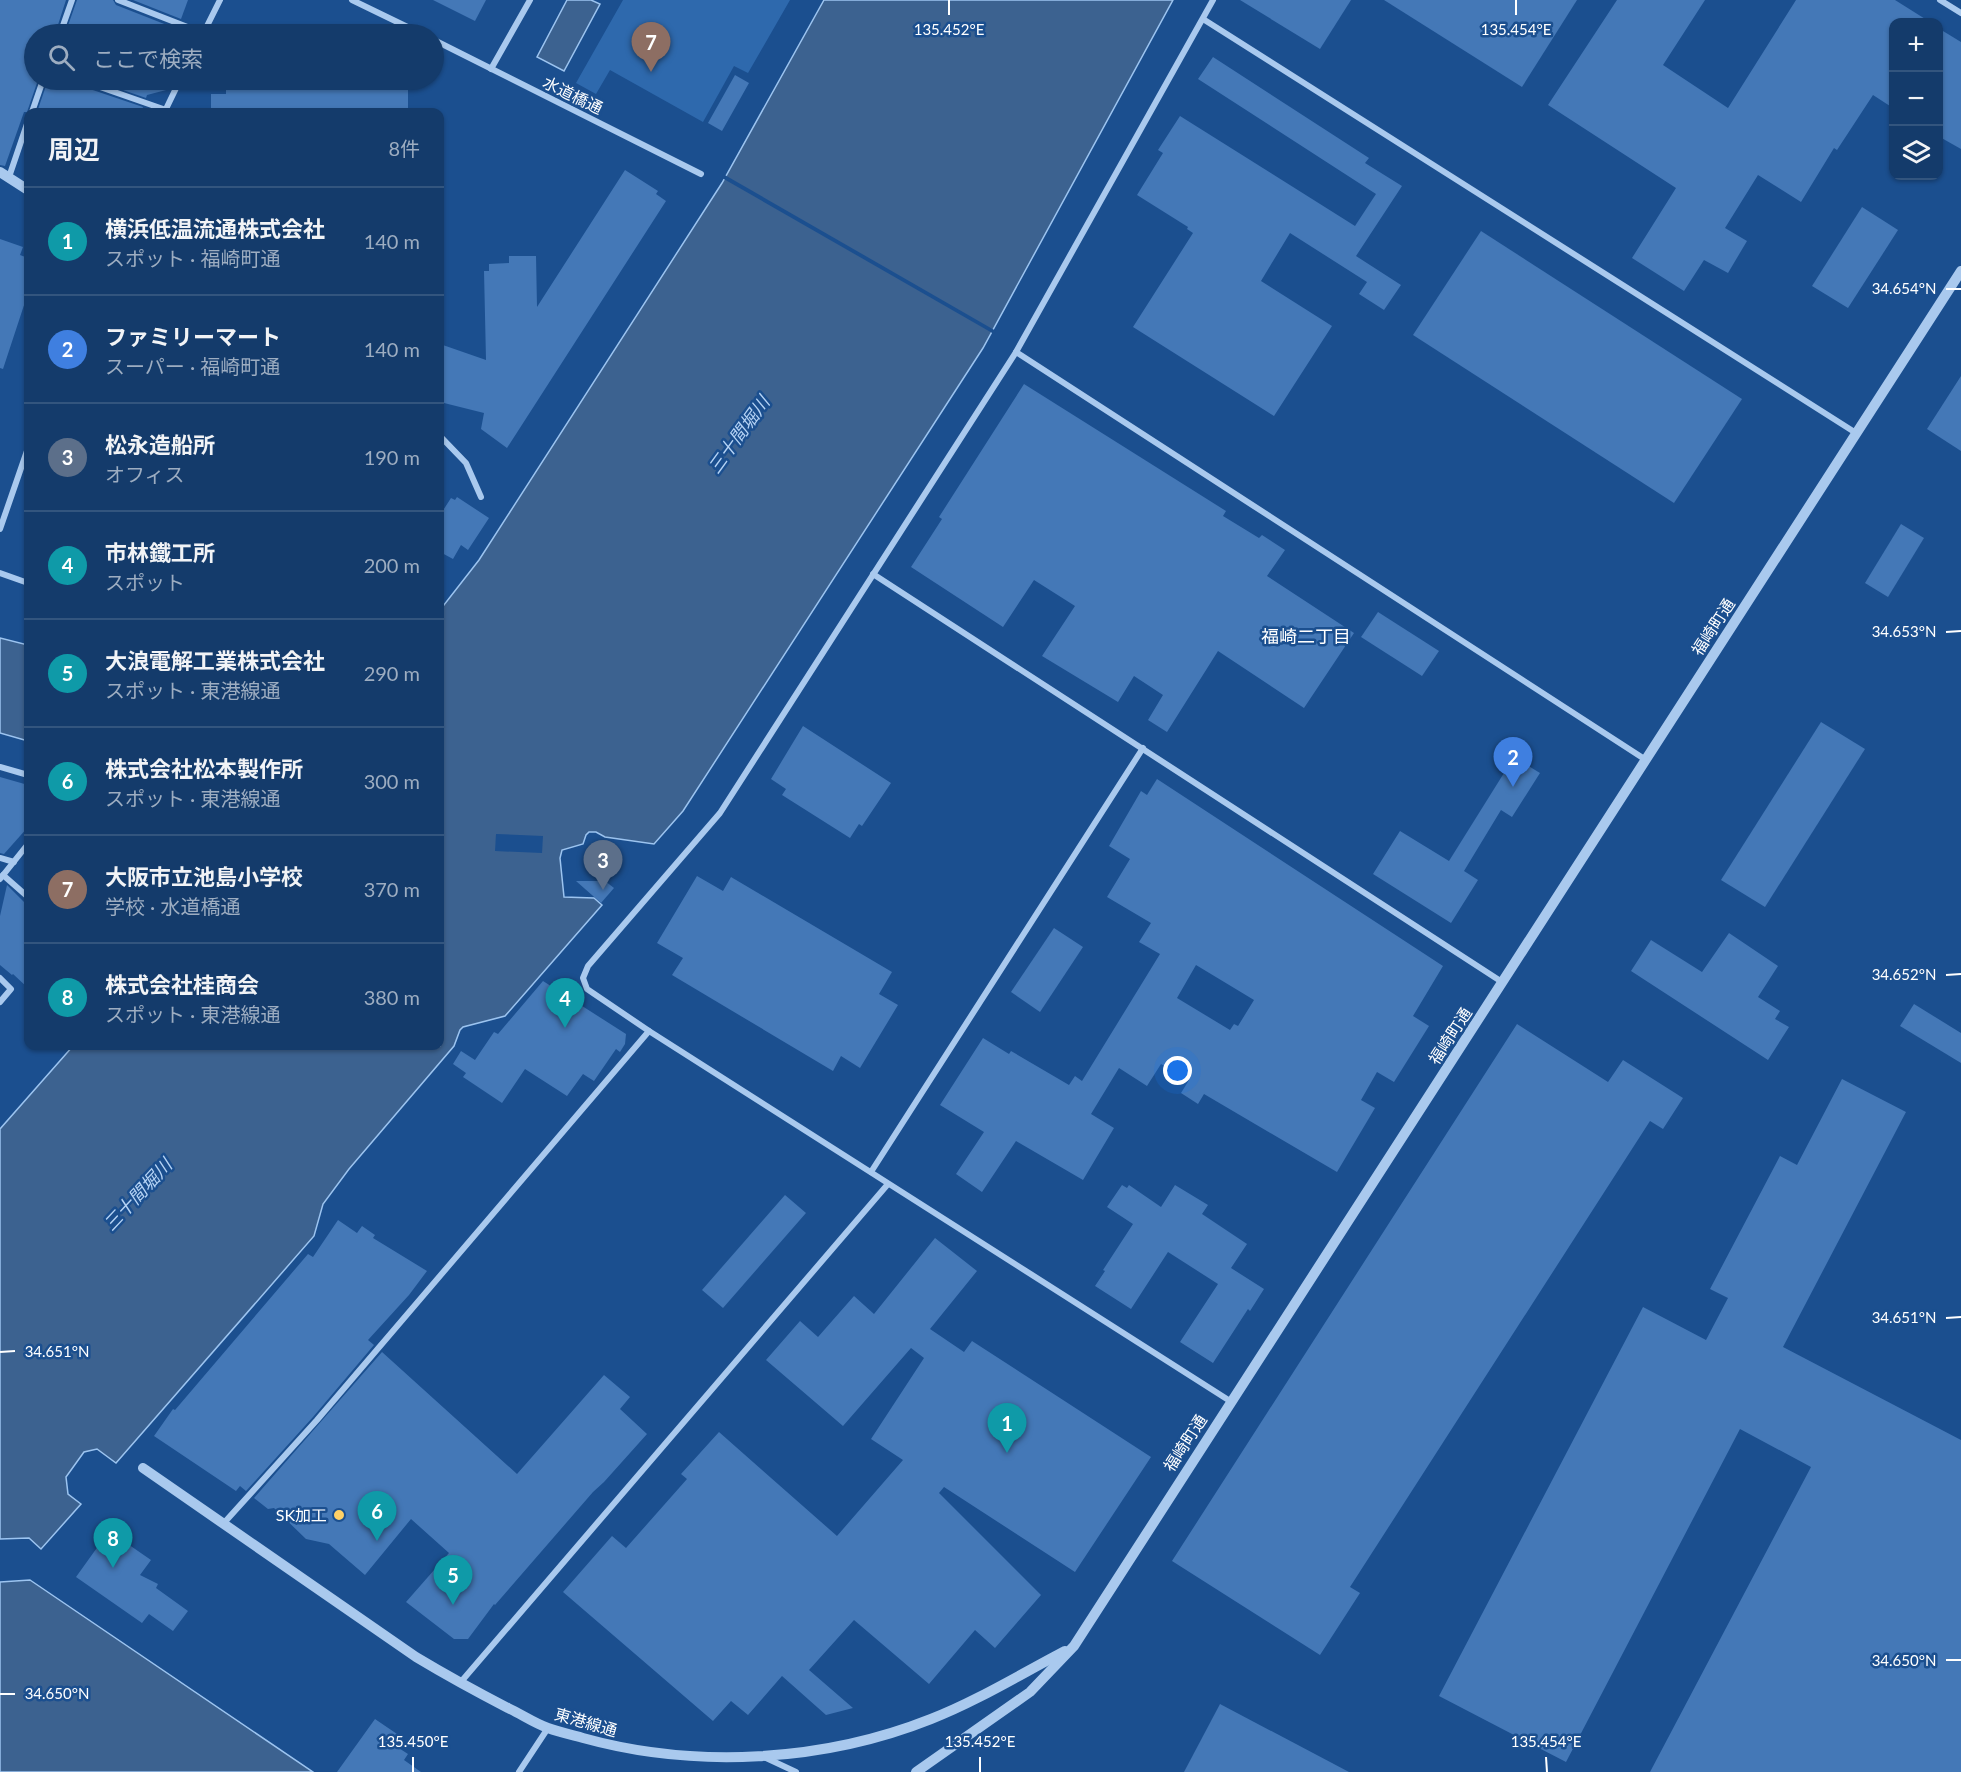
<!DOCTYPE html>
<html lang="ja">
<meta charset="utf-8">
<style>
body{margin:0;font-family:Lato,"Noto Sans JP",sans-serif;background:#214673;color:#f1f3f6}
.controls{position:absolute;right:18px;top:18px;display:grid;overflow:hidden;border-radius:12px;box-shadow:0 2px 4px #0004}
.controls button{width:54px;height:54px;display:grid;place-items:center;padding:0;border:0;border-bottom:2px solid #33557e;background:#143b6b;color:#f1f3f6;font:30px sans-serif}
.you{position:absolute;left:1178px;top:1071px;width:21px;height:21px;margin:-15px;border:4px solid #fff;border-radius:50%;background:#1a73e8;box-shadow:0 0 0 9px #1a73e833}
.badge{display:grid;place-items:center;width:39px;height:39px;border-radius:50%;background:#8bbbb9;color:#fff;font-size:20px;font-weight:700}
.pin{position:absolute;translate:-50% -50px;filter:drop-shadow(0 2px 3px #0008)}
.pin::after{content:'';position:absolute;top:32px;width:21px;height:18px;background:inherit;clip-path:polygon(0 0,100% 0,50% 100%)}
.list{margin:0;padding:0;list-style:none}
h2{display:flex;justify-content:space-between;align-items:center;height:78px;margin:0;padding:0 24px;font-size:26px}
h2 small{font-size:20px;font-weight:400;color:#9dadc1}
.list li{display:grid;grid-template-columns:39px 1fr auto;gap:18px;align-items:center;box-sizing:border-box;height:108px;padding:0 24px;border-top:2px solid #33557e}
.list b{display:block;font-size:22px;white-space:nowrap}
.list p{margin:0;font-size:20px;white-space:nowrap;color:#9dadc1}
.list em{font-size:20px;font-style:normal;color:#9dadc1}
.icon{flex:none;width:33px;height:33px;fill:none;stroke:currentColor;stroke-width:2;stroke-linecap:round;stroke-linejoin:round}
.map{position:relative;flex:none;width:1961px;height:1772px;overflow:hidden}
.search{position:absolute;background:#143b6b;box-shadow:0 2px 4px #0004;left:24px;top:24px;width:420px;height:66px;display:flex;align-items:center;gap:15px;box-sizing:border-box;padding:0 21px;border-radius:33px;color:#9dadc1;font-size:22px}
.panel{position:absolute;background:#143b6b;box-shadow:0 2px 4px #0004;left:24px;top:108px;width:420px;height:942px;border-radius:12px}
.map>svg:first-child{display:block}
.pitch{fill:#2e69ad}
.water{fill:#3c6290;stroke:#9cc4f0;stroke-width:1.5}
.pier{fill:#1b4f8f}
.building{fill:#4478b7;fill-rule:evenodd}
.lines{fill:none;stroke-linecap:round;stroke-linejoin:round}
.minor{stroke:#a9c9ee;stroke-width:6}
.tertiary{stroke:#a9c9ee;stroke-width:10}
.ticks{fill:none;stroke:#fff;stroke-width:2}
.poi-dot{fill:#ffd166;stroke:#1b4f8f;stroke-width:2}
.labels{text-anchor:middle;stroke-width:5;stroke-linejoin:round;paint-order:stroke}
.street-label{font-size:16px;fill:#fff;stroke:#1b4f8f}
.poi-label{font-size:16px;fill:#fff;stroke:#1b4f8f;text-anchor:end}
.water-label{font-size:18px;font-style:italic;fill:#b5d3f5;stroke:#1b4f8f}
.neighbourhood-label{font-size:18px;fill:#fff;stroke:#1b4f8f}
.ticks-label{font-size:15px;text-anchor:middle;fill:#fff;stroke:#1b4f8f;stroke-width:5;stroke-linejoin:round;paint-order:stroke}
</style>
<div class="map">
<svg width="1961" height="1772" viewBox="0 0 1961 1772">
<rect width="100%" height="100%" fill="#1b4f8f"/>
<polygon class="pitch" points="623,0 790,0 748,73 734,66 703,122 610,70 596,94 576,83"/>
<g class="water">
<polygon points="567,0 591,0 600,4 564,71 537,57"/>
<polygon points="824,0 1173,0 983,348 683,811 654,844 605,837 596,832 589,832 586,835 583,844 562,850 560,858 564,897 594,898 602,905 505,1016 463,1027 460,1030 454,1046 349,1169 323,1204 314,1236 116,1463 97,1449 84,1452 66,1477 68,1494 81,1504 41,1549 29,1538 0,1539 0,1129 73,1046 440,1046 440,610 479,560 722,183"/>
<polygon points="0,638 28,645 28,741 0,733"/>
<polygon points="30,1580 313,1772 0,1772 0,1582"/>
</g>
<g class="pier">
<polygon points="723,174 996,331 994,334 722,178"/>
<polygon points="496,834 543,836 542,853 495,851"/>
</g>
<g class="building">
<polygon points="0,0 66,0 55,34 34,34 34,80 38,80 27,112 24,112 5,166 0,165"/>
<polygon points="77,0 113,0 116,5 177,29 175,34 65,34"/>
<polygon points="133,0 188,0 181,19"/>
<polygon points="433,0 486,0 475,21"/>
<polygon points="1240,0 1351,0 1320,49"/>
<polygon points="1384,0 1577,0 1522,87"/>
<polygon points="1617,0 1705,0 1663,65 1728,108 1796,0 1895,0 1930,22 1893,22 1893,108 1873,95 1837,150 1834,148 1801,202 1758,175 1725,228 1747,241 1728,273 1704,260 1684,291 1632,258 1676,188 1548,105"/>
<polygon points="1938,28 1961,42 1961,149 1938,136"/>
<polygon points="1213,57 1369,158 1365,163 1402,186 1356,256 1401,285 1384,310 1359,294 1367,282 1290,233 1261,281 1332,326 1274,416 1133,327 1193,233 1187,229 1188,227 1137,195 1163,153 1158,150 1180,116 1355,226 1376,194 1198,79"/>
<polygon points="735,75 749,83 722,131 708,123"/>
<polygon points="48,80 75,80 78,85 143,107 141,112 37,112"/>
<polygon points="94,80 174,80 170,89 147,95 146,98"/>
<polygon points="272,80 408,80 408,112 211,112 211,94 226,94 226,81"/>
<polygon points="625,170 658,191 656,194 666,201 507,448 481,429 484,413 440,402 440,344 486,360 484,271 489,271 489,264 509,263 509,256 536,256 537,307"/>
<polygon points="1862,207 1898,230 1848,308 1812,286"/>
<polygon points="1481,231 1742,399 1674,503 1413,335"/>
<polygon points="0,239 23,247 20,255 28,258 28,293 3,369 0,368"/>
<polygon points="1961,376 1961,451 1927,429"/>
<polygon points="1024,384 1226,511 1223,516 1259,538 1262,535 1285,550 1267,576 1354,633 1304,708 1218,651 1167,732 1148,720 1163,695 1134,676 1118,702 1042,656 1075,606 1034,580 1003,627 911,567 942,519 939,517"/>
<polygon points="457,497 489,518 468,550 461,545 453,559 440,552 440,515 451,498 455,500"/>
<polygon points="1901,524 1924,538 1888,597 1865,583"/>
<polygon points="1378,612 1439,651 1422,676 1361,637"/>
<polygon points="1821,722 1865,749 1765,907 1721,880"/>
<polygon points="803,726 891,783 862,826 859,824 850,838 782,795 786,789 771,779"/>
<polygon points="1514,757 1540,773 1512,817 1501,810 1464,871 1478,880 1451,923 1373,874 1400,831 1449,861"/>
<polygon points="0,777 28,785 28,827 4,854 0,853"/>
<path d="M1157 779 1443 966 1413 1016 1429 1026 1394 1082 1377 1072 1361 1100 1375 1108 1337 1172 1204 1094 1198 1104 1181 1093 1189 1080 1161 1064 1147 1086 1119 1068 1091 1114 1114 1128 1083 1180 1016 1141 982 1192 956 1174 984 1132 940 1105 983 1038 1009 1054 1011 1051 1069 1085 1075 1076 1082 1081 1160 954 1139 942 1151 923 1107 897 1130 859 1109 846 1141 791 1147 795ZM1196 965 1254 1000 1238 1026 1234 1024 1230 1030 1177 998Z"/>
<polygon points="697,876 723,891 731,877 892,972 879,994 898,1005 860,1068 841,1056 833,1071 672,975 683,958 657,943"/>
<polygon points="576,881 605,881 614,888 601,903"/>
<polygon points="7,885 28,906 28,988 13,974 12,975 0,965 0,916"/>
<polygon points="1054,928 1083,947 1040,1012 1011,992"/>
<polygon points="1729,933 1778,966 1758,997 1780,1011 1775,1019 1789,1027 1768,1060 1631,971 1651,940 1702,972"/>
<polygon points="543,981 626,1034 625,1044 620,1052 616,1049 594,1081 583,1074 567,1096 525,1069 502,1103 463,1077 466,1073 453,1064 461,1051 475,1060 494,1032 498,1034"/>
<polygon points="1914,1004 1961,1033 1961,1063 1900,1026"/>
<polygon points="1517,1024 1608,1082 1623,1060 1683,1098 1663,1129 1650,1121 1350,1587 1360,1593 1320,1655 1172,1561"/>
<polygon points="1842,1079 1906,1112 1783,1347 1961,1440 1961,1772 1650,1772 1811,1467 1740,1429 1566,1762 1439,1696 1643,1307 1706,1340 1728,1298 1710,1289 1780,1156 1797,1165"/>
<polygon points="1122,1185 1127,1188 1129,1185 1161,1207 1175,1185 1208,1205 1202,1214 1247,1244 1231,1268 1264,1289 1250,1311 1248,1309 1213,1363 1180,1342 1218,1284 1168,1252 1131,1309 1095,1286 1105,1271 1103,1270 1133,1224 1107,1207"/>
<polygon points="785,1195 806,1213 723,1308 702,1290"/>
<polygon points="338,1220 357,1233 362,1226 375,1235 373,1238 427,1271 409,1295 368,1340 374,1345 313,1417 246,1491 240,1486 236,1491 154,1436 173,1409 175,1410 308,1254 313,1257"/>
<polygon points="935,1238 977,1271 930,1329 964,1352 972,1341 1151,1457 1075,1572 944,1487 939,1493 1041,1595 995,1648 975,1630 929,1684 854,1620 809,1670 853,1708 826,1715 782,1676 748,1715 731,1701 713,1721 563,1592 612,1536 626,1548 687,1479 681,1474 719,1432 837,1536 903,1460 871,1439 924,1358 911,1348 843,1426 766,1360 800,1321 818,1337 854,1296 874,1314"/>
<polygon points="382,1352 517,1474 604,1375 630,1397 620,1409 647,1434 604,1482 593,1492 495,1605 494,1604 468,1639 454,1639 406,1602 449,1553 411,1519 365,1575 329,1544 306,1539 274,1508 268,1509 254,1498"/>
<polygon points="109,1531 151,1560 140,1575 158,1584 156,1588 188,1611 173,1631 149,1614 142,1623 76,1577"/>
<polygon points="1220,1704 1349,1772 1184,1772"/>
<polygon points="375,1719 397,1734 391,1743 408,1754 404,1760 421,1772 337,1772"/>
</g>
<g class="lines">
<g class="minor">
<polyline points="118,0 203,33"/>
<polyline points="352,0 422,34"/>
<polyline points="1213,0 1016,352 720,813 588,966 583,978 587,989 649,1031 1230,1401"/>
<polyline points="1940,0 1961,13"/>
<polyline points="1203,19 1856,433"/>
<polyline points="60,34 72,0"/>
<polyline points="203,34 220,0"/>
<polyline points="434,40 701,174"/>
<polyline points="491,69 530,0"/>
<polyline points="80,80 166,110"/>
<polyline points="165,111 180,80"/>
<polyline points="32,112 43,80"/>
<polyline points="9,177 28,121"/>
<polyline points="1016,352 1646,760"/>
<polyline points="440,436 466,463 481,497"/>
<polyline points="0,529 28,448"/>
<polyline points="0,573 28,583"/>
<polyline points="873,574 1502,982"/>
<polyline points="0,767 28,775"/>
<polyline points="0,858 14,862"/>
<polyline points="3,875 28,897"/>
<polyline points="0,879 28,844"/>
<polyline points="0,978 11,989 0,1002"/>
<polyline points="871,1172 1143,748"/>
<polyline points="223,1524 317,1420 649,1031"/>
<polyline points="460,1683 888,1184"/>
<polyline points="764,1757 796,1772"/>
<polyline points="519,1772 548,1728"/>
</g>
<g class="tertiary">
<polyline points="0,172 28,190"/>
<path d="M143 1468 416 1657C446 1675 477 1692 508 1708 521 1714 534 1723 548 1728 559 1732 572 1735 583 1738 695 1769 823 1762 931 1719 977 1701 1021 1674 1065 1651"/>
<polyline points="916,1772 1030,1692 1074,1646 1961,271"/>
</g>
</g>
<path class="ticks" d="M949 0V15M1516 0V15M1946 289H1961M1946 632 1961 631M1946 975 1961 974M1946 1318 1961 1317M0 1352 15 1351M1946 1660H1961M0 1694H15M413 1757V1772M980 1757V1772M1546 1757 1547 1772"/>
<circle class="poi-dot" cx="339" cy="1515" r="6"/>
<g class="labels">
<g class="street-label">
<text transform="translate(573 95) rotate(26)" y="6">水道橋通</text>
<text transform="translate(1713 627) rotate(-57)" y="6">福崎町通</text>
<text transform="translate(1450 1036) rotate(-57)" y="6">福崎町通</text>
<text transform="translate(1185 1443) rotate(-57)" y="6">福崎町通</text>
<text transform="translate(586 1722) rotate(16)" y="6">東港線通</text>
</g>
<g class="poi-label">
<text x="327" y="1521">SK加工</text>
</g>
<g class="water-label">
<text transform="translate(739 435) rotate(-54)" y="6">三十間堀川</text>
<text transform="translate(138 1195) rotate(-47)" y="6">三十間堀川</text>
</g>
<g class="neighbourhood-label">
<text x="1306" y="643">福崎二丁目</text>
</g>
</g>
<g class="ticks-label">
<text x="949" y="35">135.452°E</text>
<text x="1516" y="35">135.454°E</text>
<text x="1904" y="294">34.654°N</text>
<text x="1904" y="637">34.653°N</text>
<text x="1904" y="980">34.652°N</text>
<text x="1904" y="1323">34.651°N</text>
<text x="57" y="1357">34.651°N</text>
<text x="1904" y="1666">34.650°N</text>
<text x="57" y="1699">34.650°N</text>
<text x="413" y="1747">135.450°E</text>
<text x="980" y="1747">135.452°E</text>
<text x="1546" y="1747">135.454°E</text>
</g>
</svg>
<div class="controls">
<button>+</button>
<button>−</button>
<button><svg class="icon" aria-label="layers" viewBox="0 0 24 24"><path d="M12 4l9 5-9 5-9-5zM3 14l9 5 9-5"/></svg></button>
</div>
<div class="you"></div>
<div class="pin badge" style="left:1007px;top:1453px;background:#0f9aa8">1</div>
<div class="pin badge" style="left:1513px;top:787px;background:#3f7fe0">2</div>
<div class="pin badge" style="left:603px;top:890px;background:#5c6f8a">3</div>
<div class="pin badge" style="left:565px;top:1028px;background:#0f9aa8">4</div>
<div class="pin badge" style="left:453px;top:1605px;background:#0f9aa8">5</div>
<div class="pin badge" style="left:377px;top:1541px;background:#0f9aa8">6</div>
<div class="pin badge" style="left:651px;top:72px;background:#8d6e63">7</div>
<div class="pin badge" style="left:113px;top:1568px;background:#0f9aa8">8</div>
<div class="search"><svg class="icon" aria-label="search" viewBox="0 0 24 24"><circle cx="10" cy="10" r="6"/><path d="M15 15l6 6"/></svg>ここで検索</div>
<section class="panel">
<h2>周辺<small>8件</small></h2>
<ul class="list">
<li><span class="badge" style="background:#0f9aa8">1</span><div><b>横浜低温流通株式会社</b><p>スポット · 福崎町通</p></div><em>140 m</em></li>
<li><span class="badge" style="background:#3f7fe0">2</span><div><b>ファミリーマート</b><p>スーパー · 福崎町通</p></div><em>140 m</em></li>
<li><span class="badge" style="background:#5c6f8a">3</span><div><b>松永造船所</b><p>オフィス</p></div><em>190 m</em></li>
<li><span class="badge" style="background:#0f9aa8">4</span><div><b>市林鐵工所</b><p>スポット</p></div><em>200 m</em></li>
<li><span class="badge" style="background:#0f9aa8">5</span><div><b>大浪電解工業株式会社</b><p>スポット · 東港線通</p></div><em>290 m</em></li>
<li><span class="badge" style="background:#0f9aa8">6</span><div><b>株式会社松本製作所</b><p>スポット · 東港線通</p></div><em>300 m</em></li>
<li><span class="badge" style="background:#8d6e63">7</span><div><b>大阪市立池島小学校</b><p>学校 · 水道橋通</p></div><em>370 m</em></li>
<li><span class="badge" style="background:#0f9aa8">8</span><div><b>株式会社桂商会</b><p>スポット · 東港線通</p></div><em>380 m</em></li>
</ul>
</section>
</div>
